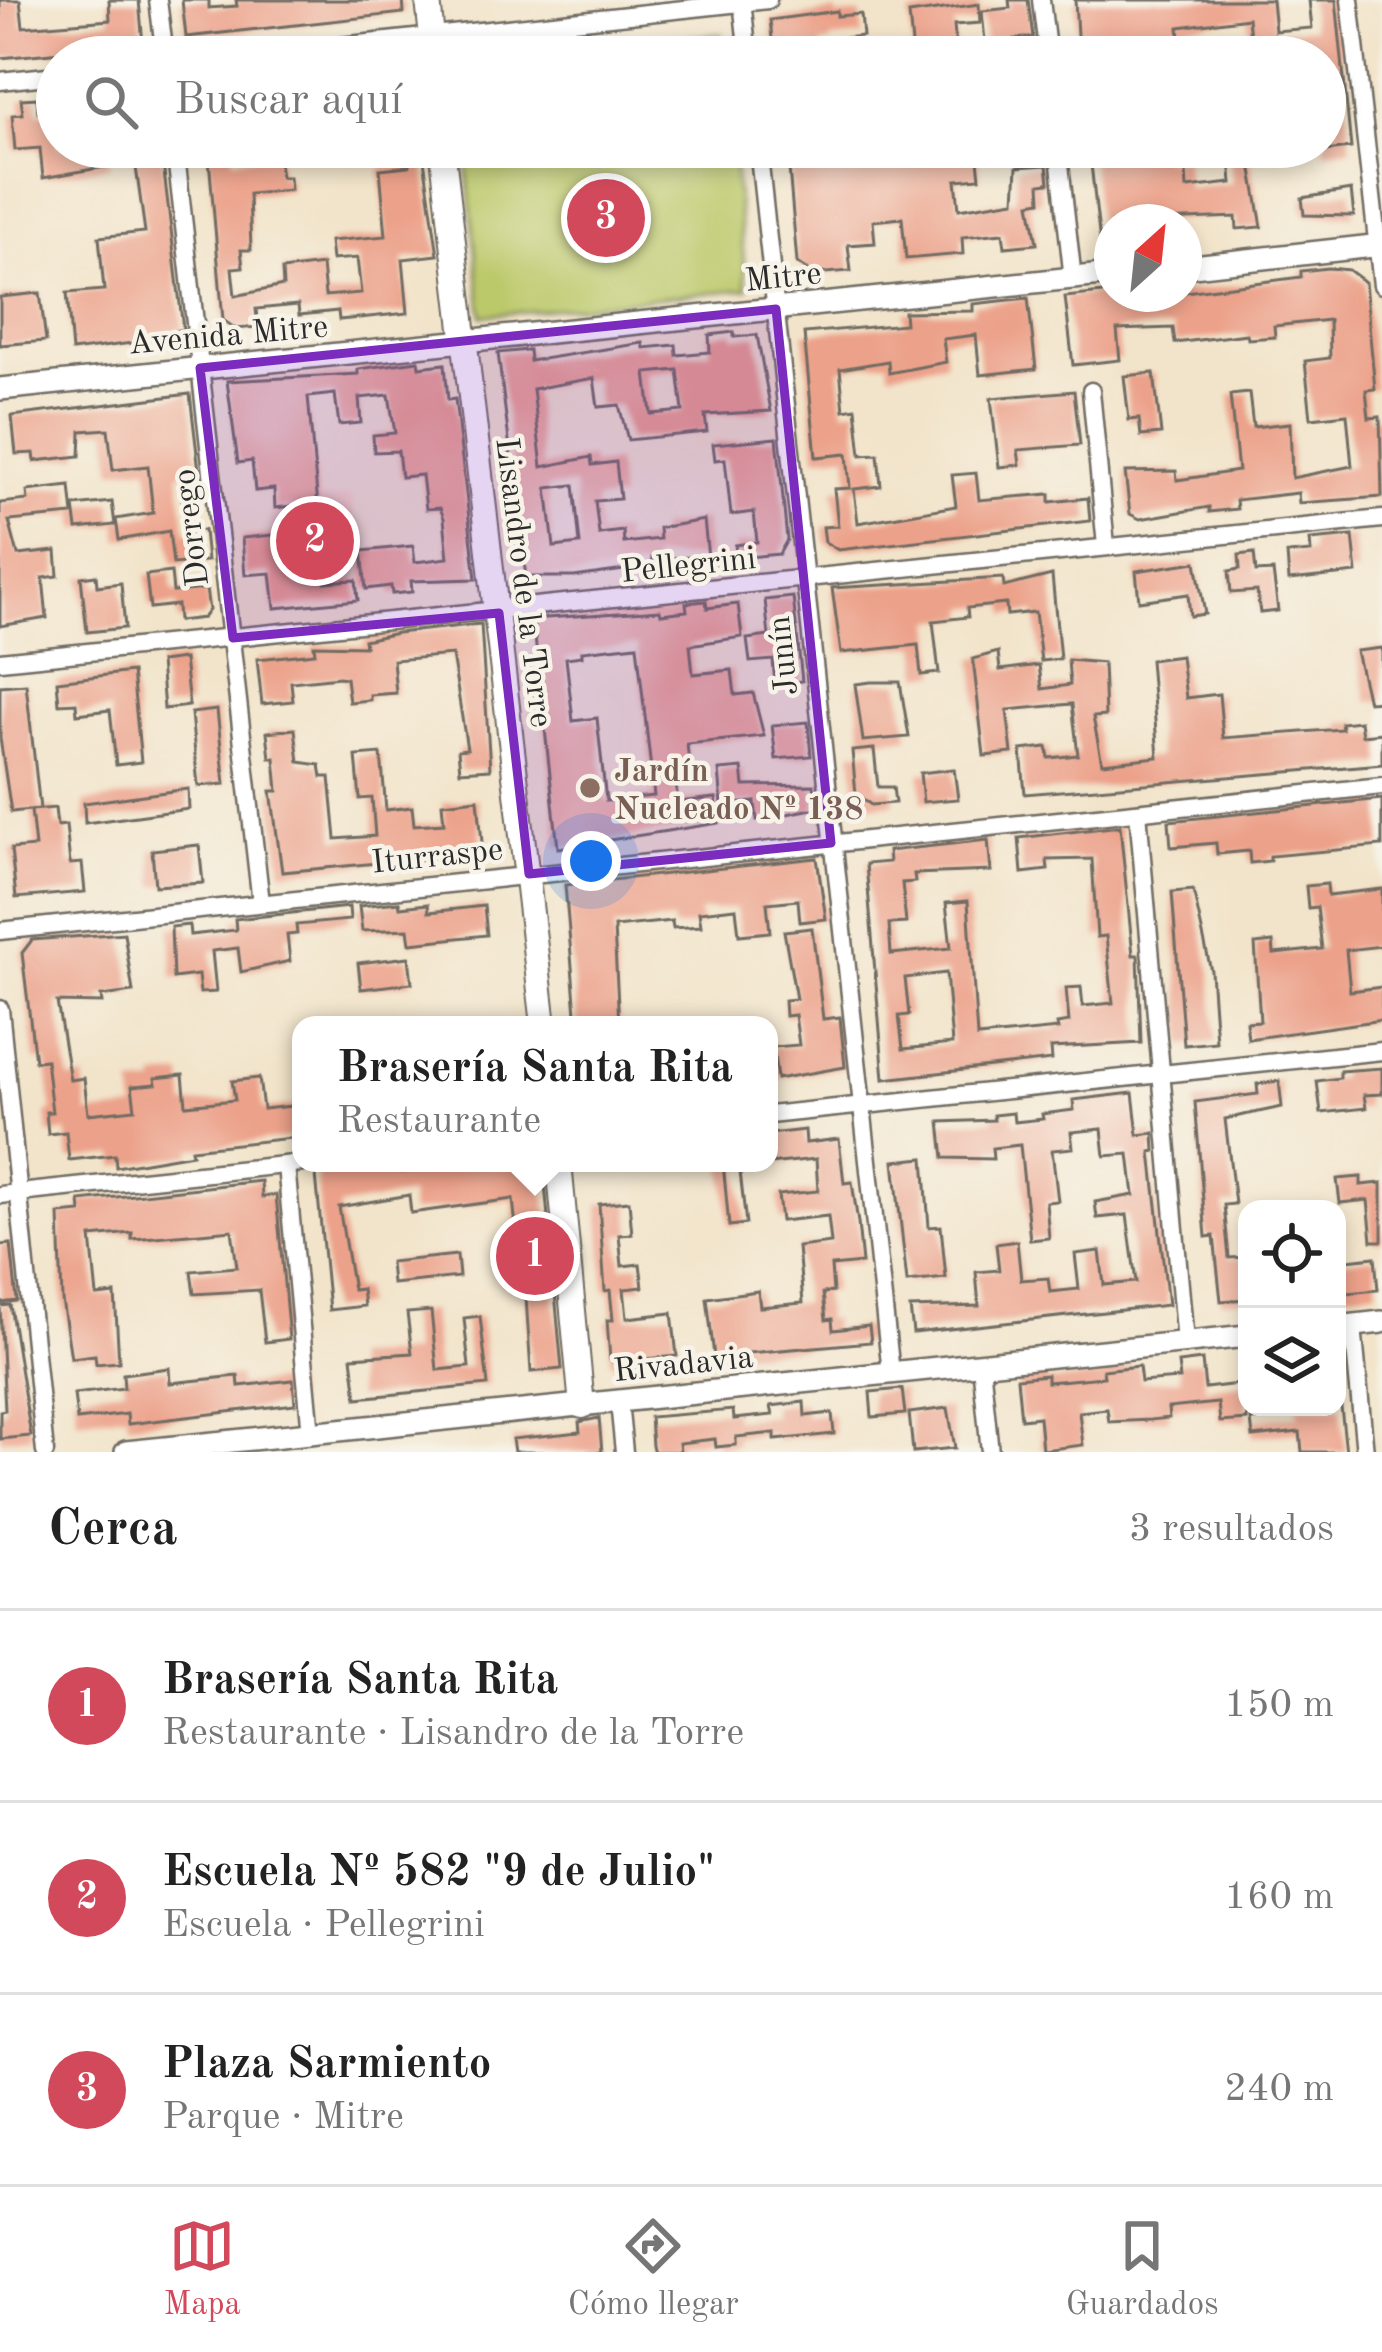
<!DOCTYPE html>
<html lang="es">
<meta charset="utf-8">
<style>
body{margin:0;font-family:"Old Standard TT",serif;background:#f6f6f6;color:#222}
.controls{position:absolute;right:36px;bottom:36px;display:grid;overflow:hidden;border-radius:24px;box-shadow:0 6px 18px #0003}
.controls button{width:108px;height:108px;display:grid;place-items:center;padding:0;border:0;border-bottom:3px solid #e0e0e0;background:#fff;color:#222;font:60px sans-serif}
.compass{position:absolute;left:1094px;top:204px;width:108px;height:108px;border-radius:50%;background:#fff;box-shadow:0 6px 18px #0003;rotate:27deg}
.you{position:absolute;left:591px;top:861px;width:42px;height:42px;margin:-30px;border:9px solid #fff;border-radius:50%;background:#1a73e8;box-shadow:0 0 0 18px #1a73e833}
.badge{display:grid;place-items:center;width:78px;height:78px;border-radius:50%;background:#d1495b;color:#fff;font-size:39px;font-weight:700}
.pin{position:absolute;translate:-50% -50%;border:6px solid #fff;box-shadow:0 3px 12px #0006}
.popup{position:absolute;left:292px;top:1016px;width:486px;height:156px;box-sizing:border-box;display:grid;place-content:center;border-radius:24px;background:#fff;filter:drop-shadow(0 3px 9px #0005);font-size:39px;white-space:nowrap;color:#767676}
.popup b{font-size:45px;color:#222}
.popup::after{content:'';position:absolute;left:50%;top:100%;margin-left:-24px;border:24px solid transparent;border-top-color:#fff}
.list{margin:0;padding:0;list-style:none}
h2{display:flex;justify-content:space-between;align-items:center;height:156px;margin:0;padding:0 48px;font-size:51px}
h2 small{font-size:39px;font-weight:400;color:#767676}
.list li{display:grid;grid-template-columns:78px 1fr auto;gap:36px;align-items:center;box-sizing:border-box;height:192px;padding:0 48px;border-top:3px solid #e0e0e0}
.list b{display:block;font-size:45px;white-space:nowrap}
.list p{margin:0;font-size:39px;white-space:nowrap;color:#767676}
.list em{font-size:39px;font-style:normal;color:#767676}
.icon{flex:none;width:66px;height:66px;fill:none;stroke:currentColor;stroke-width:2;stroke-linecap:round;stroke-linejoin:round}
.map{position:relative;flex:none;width:1382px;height:1452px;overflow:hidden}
.search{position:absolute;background:#fff;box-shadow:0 6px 18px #0003;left:36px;right:36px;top:36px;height:132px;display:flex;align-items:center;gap:30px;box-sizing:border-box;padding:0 42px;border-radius:66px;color:#767676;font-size:45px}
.sheet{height:732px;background:#fff}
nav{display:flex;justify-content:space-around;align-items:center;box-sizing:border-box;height:168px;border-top:3px solid #e0e0e0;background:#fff;font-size:33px;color:#767676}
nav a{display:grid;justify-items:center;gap:6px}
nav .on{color:#d1495b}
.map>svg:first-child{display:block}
.built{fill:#f4d3c0}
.green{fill:#bcc96b;stroke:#747a4b;stroke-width:3}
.building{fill:#eca18a;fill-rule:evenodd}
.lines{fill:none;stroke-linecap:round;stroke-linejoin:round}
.minor-casing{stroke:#716c63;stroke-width:21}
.tertiary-casing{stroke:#716c63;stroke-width:26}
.secondary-casing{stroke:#716c63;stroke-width:28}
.minor{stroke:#fff;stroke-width:16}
.tertiary{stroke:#fff;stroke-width:21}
.secondary{stroke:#fff;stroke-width:24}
.marked{fill:#7b2cbf;fill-opacity:0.2;stroke:#7b2cbf;stroke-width:9;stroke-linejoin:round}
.education-dot{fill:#8d6e63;stroke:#f7f3e8;stroke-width:4.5}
.labels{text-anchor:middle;stroke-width:9;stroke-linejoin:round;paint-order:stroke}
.street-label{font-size:33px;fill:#2b2b2b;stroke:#f7f3e8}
.education-label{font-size:33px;font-weight:bold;fill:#785e54;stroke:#f7f3e8;text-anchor:start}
</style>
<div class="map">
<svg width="1382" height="1452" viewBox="0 0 1382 1452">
<rect width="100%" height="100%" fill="#f7f3e8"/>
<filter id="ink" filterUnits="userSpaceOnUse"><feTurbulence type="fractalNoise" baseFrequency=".00833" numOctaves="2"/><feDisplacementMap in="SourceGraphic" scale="24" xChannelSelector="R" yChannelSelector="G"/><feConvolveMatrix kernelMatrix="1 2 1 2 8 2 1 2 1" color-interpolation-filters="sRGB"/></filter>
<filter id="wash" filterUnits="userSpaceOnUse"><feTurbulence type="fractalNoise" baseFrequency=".004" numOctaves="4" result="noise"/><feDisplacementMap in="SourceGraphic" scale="48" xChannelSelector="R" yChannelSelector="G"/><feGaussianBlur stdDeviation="2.7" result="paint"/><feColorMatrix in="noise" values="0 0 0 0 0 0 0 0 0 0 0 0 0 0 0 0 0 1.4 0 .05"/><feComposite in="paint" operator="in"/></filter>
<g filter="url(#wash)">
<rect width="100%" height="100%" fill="#f2e4ca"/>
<polygon class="built" points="317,485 319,499 351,496 362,604 272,613 268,580 278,578 269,490"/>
<g class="green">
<polygon points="721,34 723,57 489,57"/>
<polygon points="465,147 732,147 747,289 482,316"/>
</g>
<g id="blocks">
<g class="building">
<polygon points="0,0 20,0 23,27 110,20 109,0 139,0 143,44 0,58"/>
<polygon points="182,0 209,0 209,8 237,6 236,0 403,0 404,13 186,37"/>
<polygon points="1009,0 1028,0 1033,37 1015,39 1017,57 998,57 998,51 986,52 982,11 1010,8"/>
<polygon points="1075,0 1272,0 1275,31 1312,28 1309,0 1336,0 1351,148 1325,151 1325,57 1252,57 1248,18 1179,27 1181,53 1148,56 1147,45 1078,52"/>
<polygon points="979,4 980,23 954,25 956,48 913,55 909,14"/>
<polygon points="837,11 837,16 861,14 863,36 831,39 831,43 821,44 822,57 774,57 770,20"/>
<polygon points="37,98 38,112 57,112 57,147 108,147 110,166 43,178 40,148 15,150 12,115 23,114 21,99"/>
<polygon points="139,147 161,147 183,329 162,334 162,339 72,351 67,293 104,290 99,237 145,232 134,153"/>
<polygon points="208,147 232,147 233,159 278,155 281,177 289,177 290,190 249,194 251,250 241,250 243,267 232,268 235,296 283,286 282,270 322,265 325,296 361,293 357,258 332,260 330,241 386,236 380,169 409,166 408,155 423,153 438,255 403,259 408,313 339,320 338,311 299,315 298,305 256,309 258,327 236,329 223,320"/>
<polygon points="840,147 977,151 980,178 956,180 959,209 1015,200 1017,167 1047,165 1049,183 1040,184 1041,201 1030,203 1037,244 1005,247 1003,233 962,237 963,254 906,259 902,218 873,221 875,243 848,245 851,271 813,274 797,263 788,156 841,154"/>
<polygon points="1089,147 1162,147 1163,159 1185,157 1187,188 1232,183 1229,147 1248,147 1262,227 1237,229 1236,217 1112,222 1112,259 1102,260"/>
<polygon points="1351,190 1354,216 1304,215 1302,198"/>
<polygon points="1328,268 1349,270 1365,282 1375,389 1366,390 1369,418 1380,417 1382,497 1299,503 1298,493 1236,500 1237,509 1209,512 1209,507 1140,519 1130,514 1125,472 1176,471 1177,480 1238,471 1230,395 1249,393 1253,427 1290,423 1292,478 1352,466 1347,414 1311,418 1305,361 1330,358 1329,320 1274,326 1275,337 1248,339 1247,334 1175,343 1173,328 1117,330 1120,360 1073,365 1065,297 1112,292 1133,294 1134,305 1171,302 1170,294 1301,277 1301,271"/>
<polygon points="40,293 46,341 0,345 0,297"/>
<polygon points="1028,298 1036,369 980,375 976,335 943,339 946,362 889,373 888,361 840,369 844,410 856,408 861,455 878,454 881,486 854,489 858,523 956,506 952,475 976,473 979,500 1050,494 1050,502 1088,498 1090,521 838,550 825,542 823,527 838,526 834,489 850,488 847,454 816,457 804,333 905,324 904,312 973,311 973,304"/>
<path d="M734 332V337L757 335 771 411 705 415 707 432 628 440 619 405 598 407 594 378 533 389 542 467 591 457 592 465 616 462 620 499 595 501 599 534 623 531 624 543 660 539 659 528 704 520 708 557 652 558 653 566 574 577H526L498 353 529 350 530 361 643 343 644 348 676 345 677 355 710 352 709 335ZM678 370 683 411 651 414 646 373ZM574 485 580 544 554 547 547 488Z"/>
<polygon points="418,361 419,367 445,364 448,400 455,399 476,579 411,581 412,592 392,594 391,586 366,589 362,551 413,546 415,562 448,558 444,518 440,508 426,509 422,475 401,477 398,451 374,452 373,435 395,433 389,395 359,398 361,423 339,425 335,394 308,397 325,582 356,580 358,600 275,608 271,573 245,575 242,538 295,533 292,506 275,508 274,489 255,491 252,461 238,463 227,381 358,374 358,369"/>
<polygon points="1154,373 1161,434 1141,436 1139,419 1129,420 1124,376"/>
<polygon points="1074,391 1080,445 1018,450 1020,465 999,467 991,398"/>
<polygon points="190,394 199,471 179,473 186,532 204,530 207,561 173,564 169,531 119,540 116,519 153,513 148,466 113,470 108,429 81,431 80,456 35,461 34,453 16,454 12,416"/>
<polygon points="777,438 787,540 779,554 737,558 735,545 757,542 754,512 731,515 725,459 715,460 713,444"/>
<polygon points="70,486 73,515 9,521 18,555 56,551 58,576 43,578 47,618 0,626 0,503 28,500 27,491"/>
<polygon points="112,502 115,525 77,529 74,506"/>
<polygon points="1353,536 1357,573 1289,580 1287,554 1311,552 1310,540"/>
<polygon points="1254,553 1256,572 1273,571 1278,611 1260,613 1257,591 1231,593 1229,571 1240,569 1239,555"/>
<polygon points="1196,562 1205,614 1190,616 1188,594 1139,601 1136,571"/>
<polygon points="171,572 173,592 206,589 209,610 203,618 178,621 177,605 150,608 146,575"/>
<polygon points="96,575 97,586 121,583 125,628 87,632 81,577"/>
<polygon points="1052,575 1060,659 1041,661 1035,612 1007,615 1006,604 967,608 968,617 933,621 939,673 921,675 918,645 841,653 832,588 1003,578 1004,587"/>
<polygon points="793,597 802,681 775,684 773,660 750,662 747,639 769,636 765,600"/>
<path d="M706 601 707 608 738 604 742 637 690 645 693 674 732 670 735 695 753 693 764 736 687 744 689 764 674 766 678 802 716 798 719 823 558 848 533 619 660 610 661 614 687 611 686 603ZM637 645 654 796 606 801 597 718 573 721 566 658 582 656V651Z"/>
<polygon points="481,624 490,769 460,771 458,750 467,749 452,655 393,660 396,693 370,695 370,700 349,702 346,678 339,677 291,682 293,701 262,704 257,659 315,653 314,645 365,646 364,640 397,633"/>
<polygon points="1382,648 1382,701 1368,702 1356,651"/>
<polygon points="998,652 1000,670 1039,665 1042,689 1070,685 1068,660 1103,663 1105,716 1093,717 1102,763 1158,757 1150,660 1181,656 1186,698 1219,694 1223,738 1342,729 1341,723 1360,721 1362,735 1382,733 1382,764 1025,794 1021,750 1047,747 1049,758 1078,755 1072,704 1007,710 1012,753 984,756 973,659"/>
<polygon points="184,659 189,706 164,709 160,662"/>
<polygon points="132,672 141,762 116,765 110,710 77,714 76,703 59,704 57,681"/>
<polygon points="871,682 900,682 909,737 863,741 855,684"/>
<polygon points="26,684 40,809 11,812 0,738 0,686"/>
<polygon points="217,710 225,784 198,786 191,713"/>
<polygon points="808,722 811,756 776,759 772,725"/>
<polygon points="295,729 299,762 320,765 322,777 330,777 336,839 375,836 372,798 360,799 356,756 381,754 386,810 412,807 414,825 444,823 442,803 478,799 483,853 282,872 271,791 278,791 275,758 270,758 267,732"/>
<polygon points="874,749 878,787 893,787 895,803 871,805 856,794 852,751"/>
<polygon points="742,768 744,786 814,785 817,808 757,820 755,802 722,805 719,770"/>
<polygon points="954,769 958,799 923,802 920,773"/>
<polygon points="188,789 189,809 85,823 84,803"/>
<polygon points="1382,799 1382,846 1270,856 1270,861 1250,863 1249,851 1217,854 1216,843 1171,847 1169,821"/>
<polygon points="55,808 57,826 66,825 70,864 82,863 85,892 16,898 11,849 35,847 31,810"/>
<path d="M1120 826 1133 955H1138L1141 1043 1051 1048 1052 1060 884 1079 866 864 889 862 888 851 988 840 991 871 914 874 915 882 902 883 906 923 889 924 891 954 951 948 946 903 968 901 977 1037 1058 1029 1057 1024 1069 1022 1066 988 1081 987 1083 1006 1113 1003 1106 936 1097 937 1092 859 1047 860 1048 870 1022 873 1019 838ZM946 973 952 1044 903 1049 899 1016 909 1015 905 978Z"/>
<polygon points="199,845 203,883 155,886 152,850"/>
<polygon points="817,858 826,919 800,922 798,900 767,903 770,932 739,935 736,908 699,912 701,926 673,928 672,921 614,927 619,1025 577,1025 565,885"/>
<polygon points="1327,884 1328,895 1382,889 1382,946 1346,950 1350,991 1382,987 1382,1020 1248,1039 1246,1022 1260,1021 1255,944 1273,942 1274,954 1322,949 1317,907 1308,908 1306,886"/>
<polygon points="1193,890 1211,971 1216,1042 1184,1045 1172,892"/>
<polygon points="399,902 400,907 428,904 429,912 484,906 487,935 410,943 408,929 362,931 359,906"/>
<polygon points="349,907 350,920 296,925 297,934 287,935 290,961 241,972 238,948 212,951 216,992 200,993 198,975 173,978 171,927 189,925 190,935 236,930 235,919"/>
<polygon points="812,928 823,1019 840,1017 845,1067 777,1079 773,1047 799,1045 795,1015 785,1016 784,1000 796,999 784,931"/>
<polygon points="124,933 133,992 101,996 102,1003 57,1002 70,1080 84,1078 88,1114 135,1109 132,1086 156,1084 155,1078 183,1075 186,1105 235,1100 232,1081 259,1078 263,1109 301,1105 301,1137 191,1149 192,1154 116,1167 115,1155 69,1160 66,1132 48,1134 46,1112 52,1112 46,1060 35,1061 22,953 32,940"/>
<polygon points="409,957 412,983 361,989 358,963"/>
<polygon points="1382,1068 1382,1094 1364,1095 1366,1108 1321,1113 1317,1081 1340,1078 1340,1071"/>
<polygon points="1279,1081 1282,1107 1225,1119 1235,1204 1224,1205 1229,1258 1247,1257 1247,1299 1221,1301 1214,1236 1206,1237 1195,1102 1258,1094 1257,1084"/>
<polygon points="1133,1093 1138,1135 1154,1133 1155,1151 1151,1152 1168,1305 913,1333 910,1308 979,1306 976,1272 999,1270 996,1244 1017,1241 1021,1280 1048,1278 1050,1292 1079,1289 1075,1254 1100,1251 1104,1285 1136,1282 1127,1215 1097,1218 1095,1202 1134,1195 1129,1154 1105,1156 1102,1129 1071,1132 1073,1148 1052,1150 1058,1201 1046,1202 1049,1238 1030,1240 1020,1145 992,1148 993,1159 944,1158 940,1122 994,1120 993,1115 1013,1113 1014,1122 1043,1119 1042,1114 1074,1110 1073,1100"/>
<polygon points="805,1130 806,1143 839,1139 844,1183 852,1182 858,1223 862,1263 831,1266 833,1292 823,1293 826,1320 832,1319 833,1330 869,1326 871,1342 714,1356 707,1298 758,1291 760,1307 803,1303 798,1247 831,1243 828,1216 781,1221 778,1195 818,1191 816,1159 769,1164 769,1134"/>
<polygon points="924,1158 929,1227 941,1226 946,1278 907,1282 894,1161"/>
<polygon points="390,1163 400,1163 401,1172 432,1169 431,1163 543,1163 562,1369 531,1372 525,1283 511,1284 506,1238 517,1237 513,1199 411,1213 409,1195 339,1207 353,1290 362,1289 364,1306 329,1310 316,1175"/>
<polygon points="723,1163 739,1163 746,1224 729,1226"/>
<polygon points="1361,1177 1361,1185 1382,1183 1382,1241 1372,1241 1368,1200 1340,1203 1337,1179"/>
<polygon points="261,1181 262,1197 276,1195 289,1339 265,1342 259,1290 194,1294 191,1271 237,1267 232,1230 132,1239 132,1233 91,1237 97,1296 115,1294 119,1362 96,1364 95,1355 71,1358 62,1300 59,1214 81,1212 80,1201"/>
<polygon points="629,1201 632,1234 619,1235 622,1266 640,1264 643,1287 624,1289 627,1318 672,1313 677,1356 635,1360 636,1368 623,1369 610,1360 607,1320 613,1320 610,1290 605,1291 599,1204"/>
<polygon points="11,1244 17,1301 0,1303 0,1245"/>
<polygon points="457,1255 459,1277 392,1284 390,1262"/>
<polygon points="1375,1257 1378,1290 1337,1294 1337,1261"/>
<polygon points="10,1305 31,1436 0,1439 0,1411 5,1410 0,1306"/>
<polygon points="431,1311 437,1370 469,1367 464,1318 480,1316 488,1385 357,1398 352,1357 412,1353 407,1313"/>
<polygon points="1202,1360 1205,1388 1247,1383 1247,1420 1220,1422 1218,1403 1168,1408 1169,1418 1150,1420 1109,1422 1107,1409 1079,1412 1083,1445 1042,1450 1039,1417 1021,1419 1017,1378 1047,1375 1047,1382 1104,1377 1103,1370 1139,1366 1141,1382 1180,1379 1178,1363"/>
<polygon points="169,1368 170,1383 238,1376 239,1386 293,1380 295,1404 128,1424 127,1414 77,1420 74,1394 124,1388 123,1374"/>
<polygon points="902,1389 905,1414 872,1417 870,1392"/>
<polygon points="804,1402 805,1416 832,1413 834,1434 775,1440 775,1433 736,1437 736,1445 716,1447 715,1439 679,1443 680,1452 654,1452 652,1446 650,1417 733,1410 734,1419 773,1415 771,1406"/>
<polygon points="1297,1407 1341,1407 1346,1452 1302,1452 1300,1432 1253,1437 1251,1420 1298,1415"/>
<polygon points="948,1408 955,1448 913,1452 909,1413"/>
<polygon points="599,1418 602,1452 514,1452 512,1439 580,1432 579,1422"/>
</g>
</g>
</g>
<g filter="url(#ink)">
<use href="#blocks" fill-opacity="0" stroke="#716c63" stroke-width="3"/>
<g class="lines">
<defs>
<g id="minor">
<polyline points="158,0 165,57"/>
<polyline points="742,0 748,57"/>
<polyline points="1041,0 1048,57"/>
<polyline points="1350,0 1382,285"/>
<polyline points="238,57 768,0"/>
<polyline points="0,81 57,75"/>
<polyline points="175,147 261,903"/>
<polyline points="758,147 891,1373"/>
<polyline points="1058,147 1073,279"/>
<polyline points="1091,391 1106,546"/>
<polyline points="0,661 1382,519"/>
<polyline points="1138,812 1185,1342"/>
<polyline points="0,931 1382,786"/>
<polyline points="0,1009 45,1452"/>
<polyline points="769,1115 1382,1051"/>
<polyline points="286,1165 311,1434"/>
<polyline points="0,1195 303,1163"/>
<polyline points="1353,1326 1365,1452"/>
<polyline points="981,1364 990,1452"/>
<polyline points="619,1402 624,1452"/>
</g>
<g id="tertiary">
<polyline points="1184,267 1382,245"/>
<polyline points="0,389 1112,274"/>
<polyline points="1337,1327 1382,1322"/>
<polyline points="126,1452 1247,1336"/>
</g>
<g id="secondary">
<polyline points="428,0 434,57"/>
<polyline points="442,147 544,1025"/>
<polyline points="559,1163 582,1406"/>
</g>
</defs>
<use href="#minor" class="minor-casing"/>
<use href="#tertiary" class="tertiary-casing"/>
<use href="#secondary" class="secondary-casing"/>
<use href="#minor" class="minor"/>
<use href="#tertiary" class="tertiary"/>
<use href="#secondary" class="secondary"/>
</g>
</g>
<path class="marked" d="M776 309 831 843 529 874 499 613 233 638 200 368Z"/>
<circle class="education-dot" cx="590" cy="788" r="12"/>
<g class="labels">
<g class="street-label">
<text transform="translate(783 275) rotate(-6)" y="12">Mitre</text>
<text transform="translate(228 333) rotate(-5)" y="12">Avenida Mitre</text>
<text transform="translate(189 528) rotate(-97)" y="12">Dorrego</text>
<text transform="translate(688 563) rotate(-6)" y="12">Pellegrini</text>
<text transform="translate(526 582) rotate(83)" y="12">Lisandro de la Torre</text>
<text transform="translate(781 656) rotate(-96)" y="12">Junín</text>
<text transform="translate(437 854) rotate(-6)" y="12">Iturraspe</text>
<text transform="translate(683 1362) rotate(-6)" y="12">Rivadavia</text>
</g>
<g class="education-label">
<text x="614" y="781">Jardín<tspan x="614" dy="38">Nucleado Nº 138</tspan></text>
</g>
</g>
</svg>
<div class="controls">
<button><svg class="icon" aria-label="locate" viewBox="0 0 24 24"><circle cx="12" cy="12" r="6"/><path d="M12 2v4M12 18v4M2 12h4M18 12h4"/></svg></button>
<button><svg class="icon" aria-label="layers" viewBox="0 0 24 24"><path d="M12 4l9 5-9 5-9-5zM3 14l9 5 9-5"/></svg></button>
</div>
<svg class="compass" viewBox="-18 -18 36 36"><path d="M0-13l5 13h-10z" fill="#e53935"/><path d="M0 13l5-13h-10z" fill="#767676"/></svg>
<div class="you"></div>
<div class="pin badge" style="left:535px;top:1256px">1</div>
<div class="popup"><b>Brasería Santa Rita</b>Restaurante</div>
<div class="pin badge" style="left:315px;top:541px">2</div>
<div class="pin badge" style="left:606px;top:218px">3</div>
<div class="search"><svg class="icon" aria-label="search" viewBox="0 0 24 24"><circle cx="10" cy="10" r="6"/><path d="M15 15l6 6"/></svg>Buscar aquí</div>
</div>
<section class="sheet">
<h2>Cerca<small>3 resultados</small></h2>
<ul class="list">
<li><span class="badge">1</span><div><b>Brasería Santa Rita</b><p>Restaurante · Lisandro de la Torre</p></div><em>150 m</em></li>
<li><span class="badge">2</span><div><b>Escuela Nº 582 &quot;9 de Julio&quot;</b><p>Escuela · Pellegrini</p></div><em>160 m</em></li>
<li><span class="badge">3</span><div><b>Plaza Sarmiento</b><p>Parque · Mitre</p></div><em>240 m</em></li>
</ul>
</section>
<nav>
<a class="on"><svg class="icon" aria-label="map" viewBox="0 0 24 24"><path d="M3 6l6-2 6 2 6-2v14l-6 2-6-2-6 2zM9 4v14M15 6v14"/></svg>Mapa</a>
<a><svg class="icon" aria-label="directions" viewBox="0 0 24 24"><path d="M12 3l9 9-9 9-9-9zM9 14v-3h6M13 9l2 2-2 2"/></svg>Cómo llegar</a>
<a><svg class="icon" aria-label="saved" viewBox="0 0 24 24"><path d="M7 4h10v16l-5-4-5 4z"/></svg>Guardados</a>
</nav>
